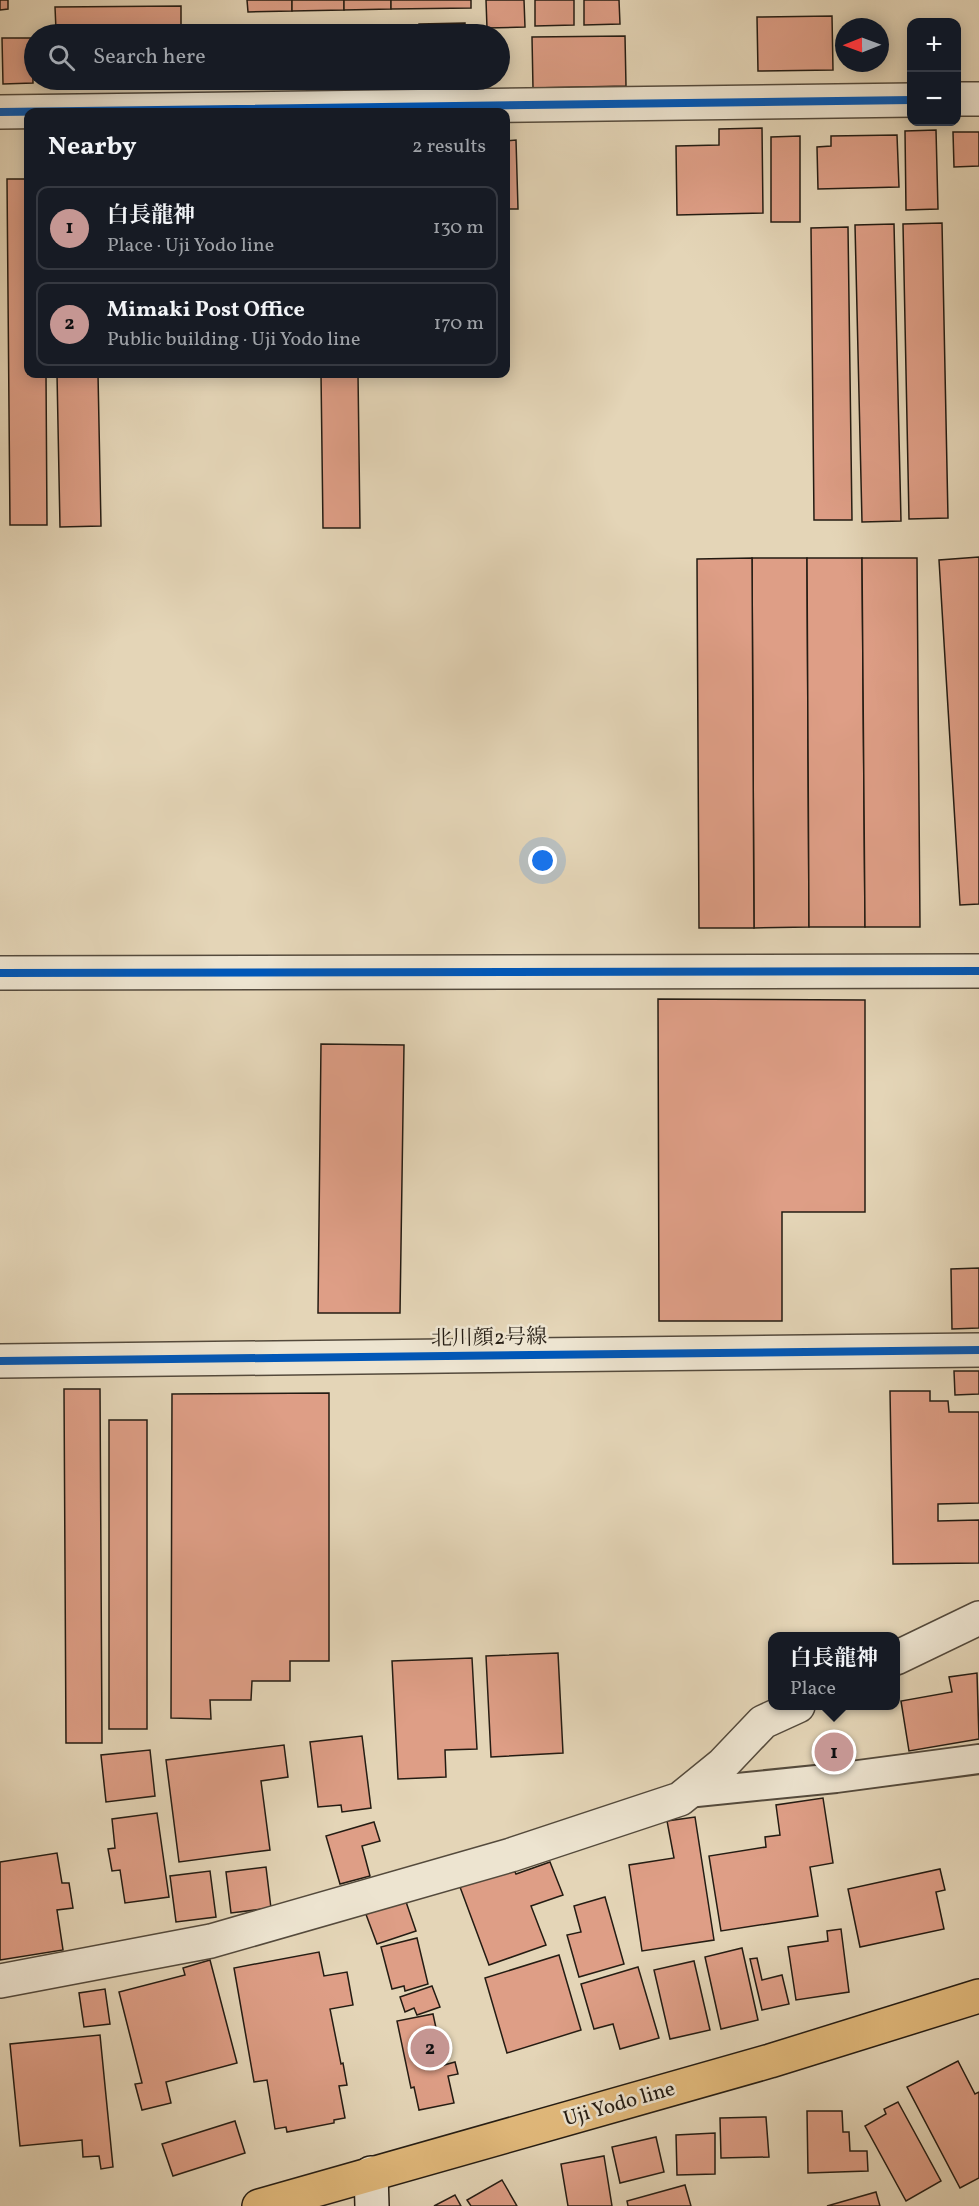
<!DOCTYPE html>
<meta charset="utf-8">
<style>
body{margin:0;font-family:Vollkorn,"Noto Serif JP",serif;background:#242831;color:#f1f3f6}
.controls{position:absolute;right:18px;top:18px;display:grid;overflow:hidden;border-radius:12px;box-shadow:0 3px 15px #0003}
.controls button{width:54px;height:54px;display:grid;place-items:center;padding:0;border:0;border-bottom:2px solid #363941;background:#171b24;color:#f1f3f6;font:30px sans-serif}
.compass{position:absolute;left:835px;top:18px;width:54px;height:54px;border-radius:50%;background:#171b24;box-shadow:0 3px 15px #0003;rotate:269deg}
.you{position:absolute;left:543px;top:861px;width:21px;height:21px;margin:-15px;border:4px solid #fff;border-radius:50%;background:#1a73e8;box-shadow:0 0 0 9px #1a73e833}
.badge{display:grid;place-items:center;width:39px;height:39px;border-radius:50%;background:#c59692;color:#111;font-size:20px;font-weight:700}
.pin{position:absolute;translate:-50% -50%;border:3px solid #fff;box-shadow:0 2px 6px #0006}
.popup{position:absolute;left:768px;top:1632px;width:132px;height:78px;box-sizing:border-box;display:grid;place-content:center;border-radius:12px;background:#171b24;filter:drop-shadow(0 2px 4px #0005);font-size:20px;white-space:nowrap;color:#9ea1a6}
.popup b{font-size:22px;color:#f1f3f6}
.popup::after{content:'';position:absolute;left:50%;top:100%;margin-left:-12px;border:12px solid transparent;border-top-color:#171b24}
.list{margin:0;padding:0;list-style:none}
h2{display:flex;justify-content:space-between;align-items:center;height:78px;margin:0;padding:0 24px;font-size:26px}
h2 small{font-size:20px;font-weight:400;color:#9ea1a6}
.list li{display:grid;grid-template-columns:39px 1fr auto;gap:18px;align-items:center;box-sizing:border-box;height:84px;margin:0 12px 12px;padding:0 12px;border:2px solid #363941;border-radius:12px}
.list b{display:block;font-size:22px;white-space:nowrap}
.list p{margin:0;font-size:20px;white-space:nowrap;color:#9ea1a6}
.list em{font-size:20px;font-style:normal;color:#9ea1a6}
.icon{flex:none;width:33px;height:33px;fill:none;stroke:currentColor;stroke-width:2;stroke-linecap:round;stroke-linejoin:round}
.map{position:relative;flex:none;width:979px;height:2206px;overflow:hidden}
.search{position:absolute;background:#171b24;box-shadow:0 3px 15px #0003;left:24px;top:24px;width:486px;height:66px;display:flex;align-items:center;gap:15px;box-sizing:border-box;padding:0 21px;border-radius:33px;color:#9ea1a6;font-size:22px}
.panel{position:absolute;background:#171b24;box-shadow:0 3px 15px #0003;left:24px;top:108px;width:486px;height:270px;border-radius:12px}
.map>svg:first-child{display:block}
.building{fill:#de9e86;stroke:#241c13;stroke-width:1.5}
.lines{fill:none;stroke-linecap:round;stroke-linejoin:round}
.lane-casing{stroke:#544a3c;stroke-width:32}
.street-casing{stroke:#544a3c;stroke-width:36}
.secondary-casing{stroke:#241c13;stroke-width:36}
.primary-casing{stroke:#241c13;stroke-width:36}
.lane{stroke:#ede4d0;stroke-width:28}
.street{stroke:#ede4d0;stroke-width:33}
.secondary{stroke:#ede4d0;stroke-width:33}
.primary{stroke:#e2ba7c;stroke-width:33}
.cycleway-casing{stroke:#ede4d0;stroke-width:11}
.cycleway{stroke:#0057b8;stroke-width:8}
.labels{text-anchor:middle;stroke-width:5;stroke-linejoin:round;paint-order:stroke}
.street-label{font-size:21px;fill:#241c13;stroke:#ede4d0}
</style>
<div class="map">
<svg width="979" height="2206" viewBox="0 0 979 2206">
<rect width="100%" height="100%" fill="#e4d5b7"/>
<filter id="stains"><feTurbulence type="fractalNoise" baseFrequency=".00333" numOctaves="4"/><feColorMatrix values="0 0 0 0 .2 0 0 0 0 .09 0 0 0 0 .02 0 0 0 .5 -.17"/></filter>
<radialGradient id="worn" r=".72"><stop offset=".6" stop-color="#630" stop-opacity="0"/><stop offset="1" stop-color="#630" stop-opacity=".3"/></radialGradient>
<g class="building">
<polygon points="0,0 8,0 8,9 0,10"/>
<polygon points="247,0 292,0 292,11 248,12"/>
<polygon points="292,0 344,0 344,10 292,11"/>
<polygon points="344,0 391,0 391,9 344,10"/>
<polygon points="391,0 471,0 471,8 391,9"/>
<polygon points="486,0 524,0 525,27 487,28"/>
<polygon points="535,0 574,0 574,25 535,26"/>
<polygon points="584,0 619,0 620,24 584,25"/>
<polygon points="181,6 181,34 46,34 46,31 56,30 55,7"/>
<polygon points="832,16 833,70 758,71 757,17"/>
<polygon points="465,23 465,34 419,34 419,24"/>
<polygon points="625,36 626,86 533,88 532,37"/>
<polygon points="2,38 32,38 33,83 3,84"/>
<polygon points="420,80 466,80 466,82 420,83"/>
<polygon points="762,128 763,213 677,215 676,146 719,145 719,129"/>
<polygon points="936,130 938,209 906,210 905,131"/>
<polygon points="953,132 979,132 979,166 954,167"/>
<polygon points="897,135 899,187 818,189 817,147 831,146 831,136"/>
<polygon points="800,136 800,222 771,222 771,137"/>
<polygon points="516,140 518,209 506,209 506,141"/>
<polygon points="7,179 28,179 28,374 46,374 47,525 10,525"/>
<polygon points="942,223 948,518 909,519 903,224"/>
<polygon points="894,224 901,521 862,522 855,225"/>
<polygon points="848,227 852,520 814,520 811,228"/>
<polygon points="57,374 98,374 101,526 60,527"/>
<polygon points="321,374 358,374 360,528 323,528"/>
<polygon points="979,557 979,904 960,905 939,560"/>
<polygon points="752,558 807,558 809,927 754,928"/>
<polygon points="752,558 754,928 699,928 697,559"/>
<polygon points="807,558 862,558 865,927 809,927"/>
<polygon points="862,558 917,558 920,927 865,927"/>
<polygon points="658,999 865,1000 865,1212 782,1212 782,1321 659,1321"/>
<polygon points="321,1044 404,1045 400,1313 318,1313"/>
<polygon points="979,1268 979,1328 952,1329 951,1269"/>
<polygon points="954,1371 979,1371 979,1394 955,1395"/>
<polygon points="64,1389 100,1389 102,1743 66,1743"/>
<polygon points="890,1391 930,1391 930,1401 948,1401 949,1412 979,1412 979,1503 938,1504 938,1521 979,1520 979,1563 893,1564"/>
<polygon points="329,1393 329,1661 290,1661 290,1681 252,1681 251,1700 210,1700 211,1719 171,1718 172,1394"/>
<rect x="109" y="1420" width="38" height="309"/>
<polygon points="558,1653 563,1753 491,1757 486,1656"/>
<polygon points="472,1658 477,1749 445,1750 446,1777 398,1779 392,1661"/>
<polygon points="977,1673 979,1739 909,1751 901,1701 952,1692 949,1677"/>
<polygon points="362,1736 371,1808 342,1812 341,1805 318,1807 310,1742"/>
<polygon points="284,1745 288,1777 261,1781 270,1850 179,1862 166,1760"/>
<polygon points="150,1750 155,1796 106,1802 101,1755"/>
<polygon points="823,1798 833,1863 810,1867 818,1916 721,1931 709,1856 766,1847 765,1837 780,1835 776,1805"/>
<polygon points="157,1813 169,1897 125,1903 120,1870 112,1871 108,1849 115,1848 112,1819"/>
<polygon points="695,1817 714,1940 642,1951 629,1865 674,1858 667,1821"/>
<polygon points="374,1822 380,1841 362,1846 370,1876 340,1884 326,1836"/>
<polygon points="57,1853 62,1883 69,1883 73,1908 57,1910 63,1950 0,1960 0,1862"/>
<polygon points="550,1862 563,1895 531,1906 546,1945 489,1965 460,1887 513,1868 516,1874"/>
<polygon points="266,1867 271,1908 231,1913 226,1872"/>
<polygon points="940,1869 945,1890 936,1892 944,1929 860,1947 848,1889"/>
<polygon points="210,1871 216,1917 176,1922 170,1876"/>
<polygon points="404,1896 416,1931 377,1944 364,1909"/>
<polygon points="605,1897 624,1964 579,1977 567,1935 581,1932 574,1906"/>
<polygon points="841,1929 849,1992 796,2000 788,1947 828,1941 827,1931"/>
<polygon points="417,1938 428,1984 405,1991 404,1986 392,1989 381,1947"/>
<polygon points="742,1948 758,2020 721,2029 705,1957"/>
<polygon points="319,1952 324,1976 347,1972 353,2005 330,2009 341,2064 343,2063 347,2085 339,2086 345,2118 334,2120 334,2123 287,2132 286,2127 275,2129 267,2080 254,2082 234,1968"/>
<polygon points="559,1955 581,2030 507,2053 485,1978"/>
<polygon points="757,1958 762,1980 782,1975 789,2004 762,2010 750,1959"/>
<polygon points="210,1960 237,2063 166,2082 171,2103 142,2110 135,2084 142,2083 119,1992 185,1975 183,1968"/>
<polygon points="694,1961 710,2030 670,2039 654,1970"/>
<polygon points="638,1967 659,2038 620,2049 613,2024 594,2029 581,1984"/>
<polygon points="432,1986 440,2007 417,2015 414,2008 405,2012 400,1997"/>
<polygon points="105,1989 110,2024 84,2027 79,1993"/>
<polygon points="433,2014 444,2065 455,2062 458,2074 448,2076 454,2103 419,2110 414,2087 411,2088 397,2021"/>
<polygon points="100,2035 113,2167 101,2169 99,2156 83,2157 82,2140 20,2146 10,2044"/>
<polygon points="958,2061 975,2094 979,2092 979,2178 960,2188 907,2087"/>
<polygon points="898,2102 941,2181 906,2201 865,2126 886,2114 884,2109"/>
<polygon points="807,2111 842,2111 843,2132 849,2132 850,2151 867,2151 868,2171 808,2173"/>
<polygon points="766,2117 769,2157 721,2158 720,2118"/>
<polygon points="235,2121 245,2153 173,2176 162,2144"/>
<polygon points="715,2133 715,2174 677,2175 676,2135"/>
<polygon points="656,2137 664,2172 620,2183 612,2147"/>
<polygon points="604,2156 612,2206 568,2206 561,2164"/>
<polygon points="502,2180 517,2206 471,2206 467,2200"/>
<polygon points="685,2185 691,2206 628,2206 627,2201"/>
<polygon points="876,2192 880,2206 827,2206"/>
<polygon points="455,2195 461,2206 434,2206"/>
</g>
<g class="lines">
<defs>
<polyline id="lane" points="687,1793 836,1778 979,1759"/>
<g id="street">
<polyline points="956,99 979,99"/>
<polyline points="0,112 912,100"/>
<polyline points="0,973 979,971"/>
<polyline points="0,1361 979,1350"/>
<polyline points="896,1658 979,1618"/>
<polyline points="0,1981 211,1941 511,1855 680,1799 723,1764 763,1722 798,1706"/>
</g>
<polyline id="secondary" points="371,2173 372,2206"/>
<polyline id="primary" points="259,2206 770,2061 979,1996"/>
</defs>
<use href="#lane" class="lane-casing"/>
<use href="#street" class="street-casing"/>
<use href="#secondary" class="secondary-casing"/>
<use href="#primary" class="primary-casing"/>
<use href="#lane" class="lane"/>
<use href="#street" class="street"/>
<use href="#secondary" class="secondary"/>
<use href="#primary" class="primary"/>
<defs>
<g id="cycleway">
<polyline points="0,112 912,100"/>
<polyline points="0,973 979,971"/>
<polyline points="0,1361 979,1350"/>
</g>
</defs>
<use href="#cycleway" class="cycleway-casing"/>
<use href="#cycleway" class="cycleway"/>
</g>
<g class="labels">
<g class="street-label">
<text transform="translate(489 1337) rotate(-1)" y="7">北川顔2号線</text>
<text transform="translate(619 2103) rotate(-16)" y="7">Uji Yodo line</text>
</g>
</g>
<rect width="100%" height="100%" filter="url(#stains)"/>
<rect width="100%" height="100%" fill="url(#worn)"/>
</svg>
<div class="controls">
<button>+</button>
<button>−</button>
</div>
<svg class="compass" viewBox="-18 -18 36 36"><path d="M0-13l5 13h-10z" fill="#e53935"/><path d="M0 13l5-13h-10z" fill="#9ea1a6"/></svg>
<div class="you"></div>
<div class="pin badge" style="left:834px;top:1752px">1</div>
<div class="popup"><b>白長龍神</b>Place</div>
<div class="pin badge" style="left:430px;top:2048px">2</div>
<div class="search"><svg class="icon" aria-label="search" viewBox="0 0 24 24"><circle cx="10" cy="10" r="6"/><path d="M15 15l6 6"/></svg>Search here</div>
<section class="panel">
<h2>Nearby<small>2 results</small></h2>
<ul class="list">
<li><span class="badge">1</span><div><b>白長龍神</b><p>Place · Uji Yodo line</p></div><em>130 m</em></li>
<li><span class="badge">2</span><div><b>Mimaki Post Office</b><p>Public building · Uji Yodo line</p></div><em>170 m</em></li>
</ul>
</section>
</div>
